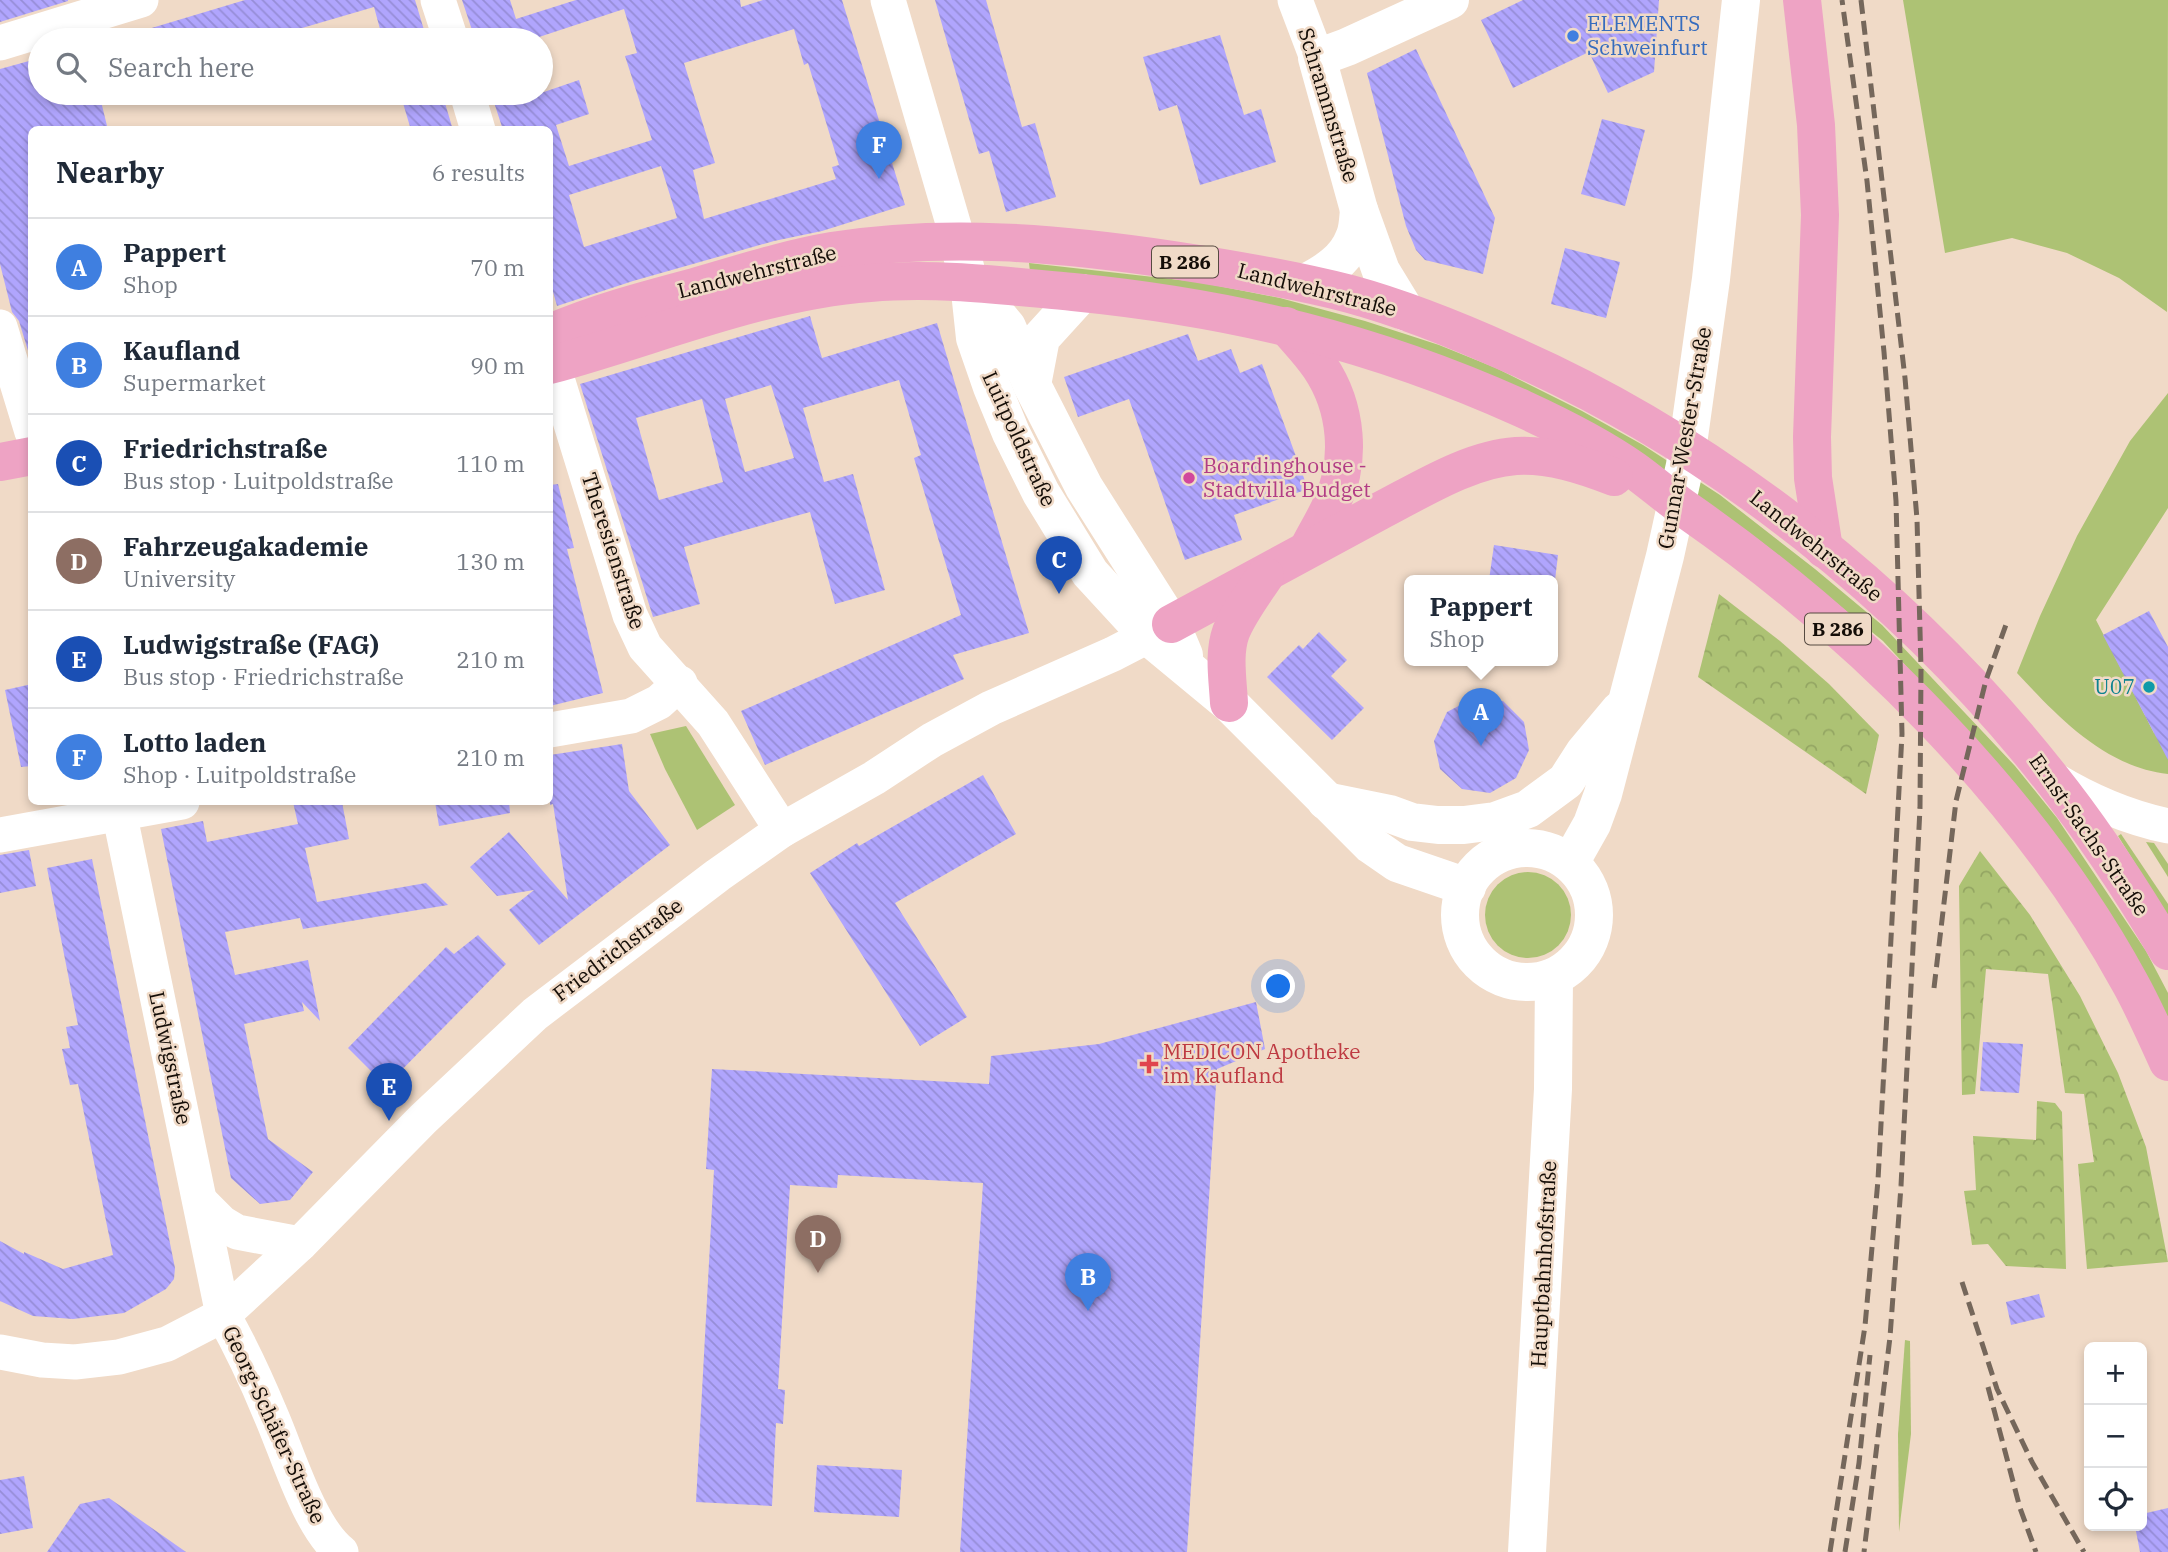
<!DOCTYPE html>
<meta charset="utf-8">
<style>
body{margin:0;font-family:"IBM Plex Serif",serif;background:#f2f2f3;color:#1f2937}
.controls{position:absolute;right:21px;bottom:21px;display:grid;overflow:hidden;border-radius:10px;box-shadow:0 4px 10px #0003}
.controls button{width:63px;height:63px;display:grid;place-items:center;padding:0;border:0;border-bottom:2px solid #e0e1e3;background:#fff;color:#1f2937;font:35px sans-serif}
.you{position:absolute;left:1279px;top:987px;width:24px;height:24px;margin:-18px;border:5px solid #fff;border-radius:50%;background:#1a73e8;box-shadow:0 0 0 10px #1a73e833}
.badge{display:grid;place-items:center;width:46px;height:46px;border-radius:50%;background:#545a29;color:#fff;font-size:23px;font-weight:700}
.pin{position:absolute;translate:-50% -58px;filter:drop-shadow(0 2px 4px #0008)}
.pin::after{content:'';position:absolute;top:37px;width:24px;height:21px;background:inherit;clip-path:polygon(0 0,100% 0,50% 100%)}
.popup{position:absolute;left:1404px;top:575px;width:154px;height:91px;box-sizing:border-box;display:grid;place-content:center;border-radius:10px;background:#fff;filter:drop-shadow(0 2px 5px #0005);font-size:23px;white-space:nowrap;color:#747a83}
.popup b{font-size:26px;color:#1f2937}
.popup::after{content:'';position:absolute;left:50%;top:100%;margin-left:-14px;border:14px solid transparent;border-top-color:#fff}
.list{margin:0;padding:0;list-style:none}
h2{display:flex;justify-content:space-between;align-items:center;height:91px;margin:0;padding:0 28px;font-size:30px}
h2 small{font-size:23px;font-weight:400;color:#747a83}
.list li{display:grid;grid-template-columns:46px 1fr auto;gap:21px;align-items:center;box-sizing:border-box;height:98px;padding:0 28px;border-top:2px solid #e0e1e3}
.list b{display:block;font-size:26px;white-space:nowrap}
.list p{margin:0;font-size:23px;white-space:nowrap;color:#747a83}
.list em{font-size:23px;font-style:normal;color:#747a83}
.icon{flex:none;width:38px;height:38px;fill:none;stroke:currentColor;stroke-width:2;stroke-linecap:round;stroke-linejoin:round}
.map{position:relative;flex:none;width:2168px;height:1552px;overflow:hidden}
.search{position:absolute;background:#fff;box-shadow:0 4px 10px #0003;left:28px;top:28px;width:525px;height:77px;display:flex;align-items:center;gap:18px;box-sizing:border-box;padding:0 24px;border-radius:38px;color:#747a83;font-size:26px}
.panel{position:absolute;background:#fff;box-shadow:0 4px 10px #0003;left:28px;top:126px;width:525px;height:679px;border-radius:10px}
.map>svg:first-child{display:block}
.green{fill:#adc274}
.forest{fill:url(#forest-crowns)}
.building{fill:url(#building-back-hatch);fill-rule:evenodd}
.lines{fill:none;stroke-linecap:round;stroke-linejoin:round}
.street{stroke:#fff;stroke-width:35}
.secondary{stroke:#fff;stroke-width:38}
.primary{stroke:#eea3c4;stroke-width:38}
.rail{stroke:#75675b;stroke-width:5;stroke-dasharray:14 7;stroke-linecap:butt}
.shop-dot{fill:#3f7fe0;stroke:#f0dac7;stroke-width:2.5}
.hotel-dot{fill:#d1479c;stroke:#f0dac7;stroke-width:2.5}
.culture-dot{fill:#0f9aa8;stroke:#f0dac7;stroke-width:2.5}
.health-dot{fill:#e0444e;stroke:#f0dac7;stroke-width:2.5}
.labels{text-anchor:middle;stroke-width:5;stroke-linejoin:round;paint-order:stroke}
.shield{fill:#f0dac7;stroke:#564a41;stroke-width:2}
.shield-label{font-size:19px;font-weight:bold;fill:#140d07}
.shop-label{font-size:21px;fill:#366cbe;stroke:#f0dac7;text-anchor:start}
.street-label{font-size:21px;fill:#140d07;stroke:#f0dac7}
.hotel-label{font-size:21px;fill:#b23c85;stroke:#f0dac7;text-anchor:start}
.culture-label{font-size:21px;fill:#0d838f;stroke:#f0dac7;text-anchor:end}
.health-label{font-size:21px;fill:#be3a42;stroke:#f0dac7;text-anchor:start}
</style>
<div class="map">
<svg width="2168" height="1552" viewBox="0 0 2168 1552">
<defs>
<pattern id="forest-crowns" width="20" height="18" patternUnits="userSpaceOnUse" patternTransform="scale(1.75)"><rect width="20" height="18" fill="#adc274"/><path d="M2 6a3 3 0 1 1 6 0M12 15a3 3 0 1 1 6 0" fill="none" stroke="#94a663"/></pattern>
<pattern id="building-back-hatch" width="6" height="6" patternUnits="userSpaceOnUse" patternTransform="scale(1.75)"><rect width="6" height="6" fill="#b0a5fd"/><path d="M-1 5l2 2M0 0l6 6M5-1l2 2" fill="none" stroke="#968dd7"/></pattern>
</defs>
<rect width="100%" height="100%" fill="#f0dac7"/>
<g class="green">
<polygon points="1903,0 2168,0 2167,312 2119,278 2067,253 2012,238 1945,253"/>
<polygon points="1029,263 1198,282 1280,298 1365,321 1439,345 1496,368 1582,411 1643,445 1720,495 1815,569 1882,625 2015,766 2057,818 2146,951 2168,993 2168,1017 1986,753 1883,641 1759,540 1563,415 1030,272"/>
<path d="M2168 393V508L2096 620 2154 733 2168 727V774C2105 767 2058 717 2017 673L2040 616 2077 536 2130 441Z"/>
<polygon points="686,726 735,805 697,830 665,769 650,734"/>
<polygon points="2121,834 2168,904 2168,916 2118,836"/>
<polygon points="2146,842 2154,843 2168,864 2168,877"/>
<circle cx="1528" cy="915" r="43"/>
<polygon points="1905,1340 1910,1341 1911,1434 1899,1532 1898,1434"/>
</g>
<g class="forest">
<polygon points="1719,594 1780,641 1829,684 1879,735 1866,794 1698,677"/>
<polygon points="1980,851 2030,915 2080,996 2118,1073 2146,1147 2168,1262 2087,1269 2078,1164 2094,1162 2084,1094 2065,1093 2048,974 1986,969 1975,1094 1962,1095 1959,886"/>
<polygon points="2037,1101 2055,1103 2062,1112 2066,1269 2006,1266 1988,1244 1972,1245 1964,1191 1976,1190 1973,1136 2036,1140"/>
</g>
<g class="building">
<polygon points="0,0 68,0 68,1 0,22"/>
<polygon points="245,0 415,0 427,40 383,40 374,7 261,40 136,40 135,33"/>
<path d="M462 0H510L516 19 576 0H740L741 7 763 0H842L905 205 822 231 774 241 633 281 557 306 550 281V130H503L491 93H541L579 80 589 114 556 125 569 166 652 140 625 56 637 53 624 9 530 40H471L470 34 473 33ZM794 29 804 65 808 63 839 165 832 167 836 179 704 219 693 170 715 163 684 63ZM661 166 677 218 584 247 569 195Z"/>
<polygon points="935,0 986,0 1022,127 1035,123 1056,197 1006,212 989,151 979,154"/>
<polygon points="1523,0 1659,0 1654,72 1608,93 1589,52 1513,88 1481,20"/>
<polygon points="1220,35 1244,115 1261,109 1276,162 1200,185 1177,105 1159,111 1143,57"/>
<polygon points="1416,49 1495,218 1483,274 1425,260 1416,250 1406,226 1367,73"/>
<polygon points="40,58 40,93 99,93 108,130 32,130 32,354 29,354 19,321 12,312 0,264 0,69"/>
<polygon points="400,93 442,93 453,130 411,130"/>
<polygon points="1602,119 1645,130 1625,206 1581,194"/>
<polygon points="1565,248 1620,262 1606,318 1551,304"/>
<path d="M810 316 822 358 937 323 1029 633 953 655 964 679 765 765 741 711 961 615 914 458 921 455 899 380 803 408 824 482 853 474 885 590 835 604 810 512 684 547 700 604 653 617 580 384ZM771 385 794 458 745 472 725 399ZM702 399 723 482 659 500 636 418Z"/>
<polygon points="1188,334 1198,361 1231,349 1240,373 1262,364 1308,489 1234,515 1242,540 1185,560 1129,399 1078,417 1064,377"/>
<polygon points="558,484 574,548 567,549 603,693 550,706 550,485"/>
<polygon points="1494,545 1558,555 1555,580 1489,580"/>
<polygon points="2149,611 2168,647 2168,760 2103,635"/>
<polygon points="1319,632 1347,660 1331,676 1364,708 1332,740 1267,677 1299,645 1303,649"/>
<polygon points="32,684 32,766 21,767 5,690"/>
<polygon points="1472,699 1503,701 1524,722 1529,750 1516,778 1490,793 1462,789 1440,769 1434,741 1447,712"/>
<polygon points="622,744 629,791 670,845 539,945 509,910 534,890 497,896 470,867 509,832 568,900 553,804 550,805 550,755"/>
<polygon points="983,775 1016,834 895,903 967,1017 920,1046 810,873 857,843 859,846"/>
<polygon points="293,802 342,802 349,839 305,848 317,902 426,883 448,905 303,929 300,918 225,932 235,975 308,960 320,1021 302,1002 304,1011 244,1024 268,1139 313,1172 290,1200 260,1204 231,1178 161,829 203,821 207,842 298,824"/>
<polygon points="435,802 509,802 510,813 439,826"/>
<polygon points="29,850 36,886 0,893 0,855"/>
<polygon points="92,859 175,1268 174,1279 166,1289 124,1313 73,1319 33,1316 0,1301 0,1241 24,1254 24,1252 63,1269 113,1255 78,1084 70,1085 62,1049 70,1048 66,1027 78,1025 47,868"/>
<polygon points="478,935 506,964 386,1086 348,1048 446,947 454,954"/>
<polygon points="1256,1002 1265,1049 1217,1069 1187,1552 960,1552 983,1183 838,1175 837,1188 790,1185 778,1389 785,1390 783,1424 776,1423 772,1506 696,1502 714,1170 706,1169 712,1069 989,1084 991,1056 1099,1044"/>
<polygon points="1983,1042 2023,1044 2019,1093 1980,1091"/>
<polygon points="2039,1294 2045,1317 2011,1325 2006,1302"/>
<polygon points="817,1465 902,1470 899,1517 814,1512"/>
<polygon points="24,1476 33,1528 0,1534 0,1480"/>
<polygon points="109,1498 186,1552 47,1552 80,1504"/>
<polygon points="2168,1508 2168,1552 2140,1552 2135,1526 2142,1526 2142,1514"/>
</g>
<g class="lines">
<g class="street">
<polyline points="438,0 451,40"/>
<polyline points="888,0 958,240"/>
<polyline points="1295,0 1317,58"/>
<polyline points="0,43 141,0"/>
<polyline points="467,93 478,130"/>
<polyline points="0,327 32,432"/>
<polyline points="550,356 630,615 645,647 713,723 782,830"/>
<polyline points="550,730 631,716 659,702 680,683"/>
<path d="M2053 779C2089 801 2126 817 2168 826"/>
<path d="M117 802 223 1315C241 1347 256 1379 270 1413 287 1451 309 1527 341 1552"/>
<polyline points="0,835 182,802"/>
<polyline points="200,1201 222,1223 237,1232 300,1244"/>
<polyline points="0,1352 42,1360 75,1362 119,1357 167,1344 223,1315 300,1244 423,1119 535,1014 718,875 782,830 874,778 932,740 991,708 1113,654 1171,624"/>
</g>
<g class="secondary">
<polyline points="958,240 969,282 975,338 992,387 1011,433 1041,493 1090,573 1148,636 1229,703 1371,845 1397,863 1467,887"/>
<polyline points="969,282 1007,327 1032,385 1084,487 1171,624 1184,655"/>
<path d="M1305 283C1325 273 1346 260 1354 238 1358 230 1358 219 1359 210"/>
<polyline points="1406,312 1381,271 1359,210 1317,58 1347,47 1450,0"/>
<polyline points="1032,385 1041,338 1082,293"/>
<polyline points="1326,801 1390,814 1412,822 1438,825 1464,825 1495,821 1528,809 1566,781 1584,753 1620,710"/>
<circle cx="1527" cy="915" r="67"/>
<polyline points="1570,863 1592,824 1603,794 1665,556 1685,465 1711,279 1741,0"/>
<polyline points="1527,1552 1553,1089 1554,977"/>
</g>
<g class="primary">
<polyline points="1802,0 1816,125 1820,215 1812,437 1813,478 1824,549"/>
<path d="M1286 326C1297 339 1310 352 1320 367 1347 407 1352 461 1331 505 1325 519 1316 533 1309 547"/>
<path d="M550 333C596 313 645 300 694 287 740 274 785 259 832 251 945 233 1060 243 1173 260 1232 269 1292 279 1350 294 1405 309 1459 331 1510 354 1718 445 1911 600 2051 778 2094 832 2133 892 2168 951"/>
<path d="M550 365C654 337 761 291 870 283 938 277 1006 286 1073 292 1234 308 1375 342 1523 409 1560 426 1600 446 1634 470 1652 483 1669 498 1688 511 1860 631 2029 798 2130 983 2144 1008 2156 1036 2168 1062"/>
<polyline points="0,462 32,456"/>
<path d="M1171 624C1240 587 1309 549 1378 512 1419 491 1469 459 1516 456 1550 454 1583 465 1614 477"/>
<path d="M1229 703C1228 681 1223 654 1231 632 1239 612 1253 594 1265 576"/>
</g>
<g class="rail">
<polyline points="1861,0 1905,378 1917,519 1921,668 1920,808 1901,1186 1890,1337 1864,1552"/>
<polyline points="1934,988 1956,801 1986,680 2007,622"/>
<polyline points="1962,1282 1997,1389 2032,1462 2084,1552"/>
<polyline points="1988,1387 2020,1508 2036,1552"/>
<polyline points="1830,1552 1865,1326 1878,1180 1902,734 1896,501 1884,352 1867,181 1842,0"/>
<polyline points="1845,1552 1859,1463 1870,1355"/>
</g>
</g>
<circle class="shop-dot" cx="1573" cy="36" r="7"/>
<circle class="hotel-dot" cx="1189" cy="478" r="7"/>
<circle class="culture-dot" cx="2149" cy="687" r="7"/>
<path class="health-dot" d="M1145.5 1053.5h7v7h7v7h-7v7h-7v-7h-7v-7h7z"/>
<g class="labels">
<g class="shield">
<rect x="1152" y="246.5" width="66" height="31" rx="5"/>
<rect x="1805" y="613.5" width="66" height="31" rx="5"/>
</g>
<g class="shield-label">
<text x="1185" y="269">B 286</text>
<text x="1838" y="636">B 286</text>
</g>
<g class="shop-label">
<text x="1587" y="31">ELEMENTS<tspan x="1587" dy="24">Schweinfurt</tspan></text>
</g>
<g class="street-label">
<text transform="translate(1328 105) rotate(73)" y="7">Schrammstraße</text>
<text transform="translate(757 272) rotate(-14)" y="7">Landwehrstraße</text>
<text transform="translate(1317 290) rotate(14)" y="7">Landwehrstraße</text>
<text transform="translate(1685 438) rotate(-80)" y="7">Gunnar-Wester-Straße</text>
<text transform="translate(1019 439) rotate(65)" y="7">Luitpoldstraße</text>
<text transform="translate(1816 546) rotate(39)" y="7">Landwehrstraße</text>
<text transform="translate(613 551) rotate(72)" y="7">Theresienstraße</text>
<text transform="translate(2089 835) rotate(55)" y="7">Ernst-Sachs-Straße</text>
<text transform="translate(618 950) rotate(-37)" y="7">Friedrichstraße</text>
<text transform="translate(170 1058) rotate(78)" y="7">Ludwigstraße</text>
<text transform="translate(1544 1264) rotate(-87)" y="7">Hauptbahnhofstraße</text>
<text transform="translate(274 1425) rotate(65)" y="7">Georg-Schäfer-Straße</text>
</g>
<g class="hotel-label">
<text x="1203" y="473">Boardinghouse -<tspan x="1203" dy="24">Stadtvilla Budget</tspan></text>
</g>
<g class="culture-label">
<text x="2135" y="694">U07</text>
</g>
<g class="health-label">
<text x="1163" y="1059">MEDICON Apotheke<tspan x="1163" dy="24">im Kaufland</tspan></text>
</g>
</g>
</svg>
<div class="controls">
<button>+</button>
<button>−</button>
<button><svg class="icon" aria-label="locate" viewBox="0 0 24 24"><circle cx="12" cy="12" r="6"/><path d="M12 2v4M12 18v4M2 12h4M18 12h4"/></svg></button>
</div>
<div class="you"></div>
<div class="pin badge" style="left:1481px;top:746px;background:#3f7fe0">A</div>
<div class="popup"><b>Pappert</b>Shop</div>
<div class="pin badge" style="left:1088px;top:1311px;background:#3f7fe0">B</div>
<div class="pin badge" style="left:1059px;top:594px;background:#1a4fb4">C</div>
<div class="pin badge" style="left:818px;top:1273px;background:#8d6e63">D</div>
<div class="pin badge" style="left:389px;top:1121px;background:#1a4fb4">E</div>
<div class="pin badge" style="left:879px;top:179px;background:#3f7fe0">F</div>
<div class="search"><svg class="icon" aria-label="search" viewBox="0 0 24 24"><circle cx="10" cy="10" r="6"/><path d="M15 15l6 6"/></svg>Search here</div>
<section class="panel">
<h2>Nearby<small>6 results</small></h2>
<ul class="list">
<li><span class="badge" style="background:#3f7fe0">A</span><div><b>Pappert</b><p>Shop</p></div><em>70 m</em></li>
<li><span class="badge" style="background:#3f7fe0">B</span><div><b>Kaufland</b><p>Supermarket</p></div><em>90 m</em></li>
<li><span class="badge" style="background:#1a4fb4">C</span><div><b>Friedrichstraße</b><p>Bus stop · Luitpoldstraße</p></div><em>110 m</em></li>
<li><span class="badge" style="background:#8d6e63">D</span><div><b>Fahrzeugakademie</b><p>University</p></div><em>130 m</em></li>
<li><span class="badge" style="background:#1a4fb4">E</span><div><b>Ludwigstraße (FAG)</b><p>Bus stop · Friedrichstraße</p></div><em>210 m</em></li>
<li><span class="badge" style="background:#3f7fe0">F</span><div><b>Lotto laden</b><p>Shop · Luitpoldstraße</p></div><em>210 m</em></li>
</ul>
</section>
</div>
